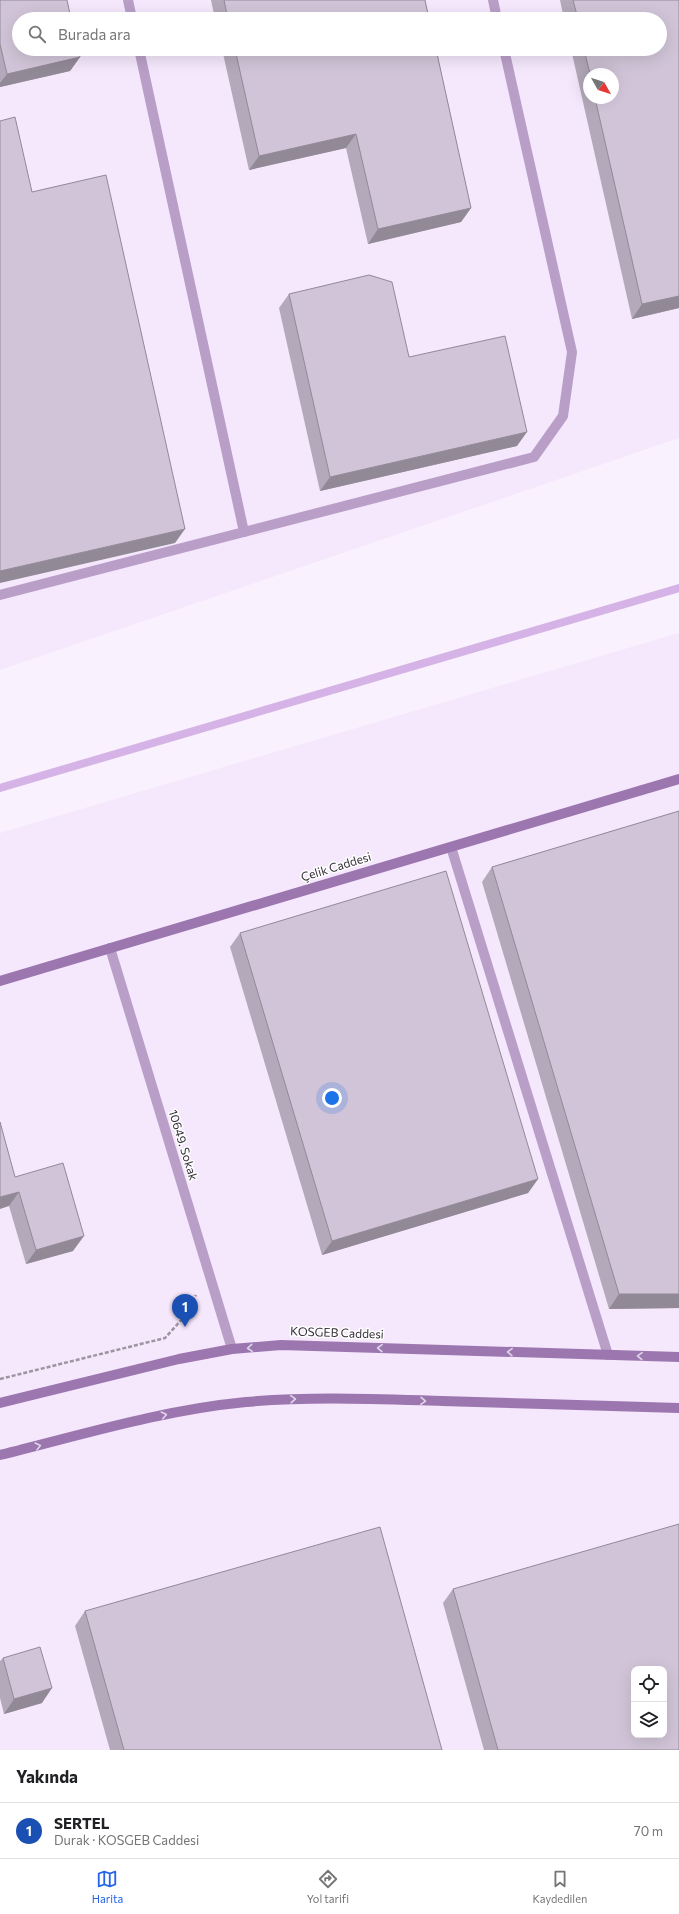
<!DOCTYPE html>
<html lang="tr">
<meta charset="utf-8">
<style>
body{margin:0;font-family:Commissioner,sans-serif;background:#f2f2f2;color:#202124}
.controls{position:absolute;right:12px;bottom:12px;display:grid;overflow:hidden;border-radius:8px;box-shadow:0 4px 16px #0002}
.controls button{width:36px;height:36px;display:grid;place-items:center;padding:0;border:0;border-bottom:1px solid #e0e0e0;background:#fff;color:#202124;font:20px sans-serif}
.compass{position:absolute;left:583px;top:68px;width:36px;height:36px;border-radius:50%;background:#fff;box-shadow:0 4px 16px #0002;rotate:129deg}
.you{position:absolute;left:332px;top:1098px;width:14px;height:14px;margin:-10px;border:3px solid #fff;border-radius:50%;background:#1a73e8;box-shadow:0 0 0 6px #1a73e833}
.badge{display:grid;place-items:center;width:26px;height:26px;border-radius:50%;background:#2563eb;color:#fff;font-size:13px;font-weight:700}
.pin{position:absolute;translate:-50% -33px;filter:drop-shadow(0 1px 2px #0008)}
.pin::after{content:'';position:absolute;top:21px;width:14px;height:12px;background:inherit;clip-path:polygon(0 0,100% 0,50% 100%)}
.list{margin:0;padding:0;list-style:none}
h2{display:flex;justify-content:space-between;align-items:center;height:52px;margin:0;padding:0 16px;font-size:17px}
h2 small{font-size:13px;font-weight:400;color:#757577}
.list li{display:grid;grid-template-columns:26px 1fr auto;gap:12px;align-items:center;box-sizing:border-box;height:56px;padding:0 16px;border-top:1px solid #e0e0e0}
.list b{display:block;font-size:15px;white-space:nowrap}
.list p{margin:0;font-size:13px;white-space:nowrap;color:#757577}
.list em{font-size:13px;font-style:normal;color:#757577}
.icon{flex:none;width:22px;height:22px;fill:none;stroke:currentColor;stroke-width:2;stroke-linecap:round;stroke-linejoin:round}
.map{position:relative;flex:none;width:679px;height:1750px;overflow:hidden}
.search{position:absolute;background:#fff;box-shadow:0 4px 16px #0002;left:12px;right:12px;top:12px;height:44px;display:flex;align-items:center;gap:10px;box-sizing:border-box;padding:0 14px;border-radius:22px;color:#757577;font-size:15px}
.sheet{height:108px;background:#fff}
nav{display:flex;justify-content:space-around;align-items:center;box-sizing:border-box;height:56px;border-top:1px solid #e0e0e0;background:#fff;font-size:11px;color:#757577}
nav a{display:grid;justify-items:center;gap:2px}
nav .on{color:#2563eb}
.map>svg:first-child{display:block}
.built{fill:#f5e7fc;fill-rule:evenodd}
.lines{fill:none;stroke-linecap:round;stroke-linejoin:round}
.stream{stroke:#d5b3e6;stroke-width:8}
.path{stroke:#9c95a0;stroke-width:2.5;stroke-dasharray:4 2;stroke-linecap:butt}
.lane{stroke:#b99fc7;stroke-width:10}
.street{stroke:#b99fc7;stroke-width:10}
.secondary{stroke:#9c76af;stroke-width:10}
.wall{fill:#b4a9ba;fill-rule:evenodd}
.shaded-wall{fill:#928997}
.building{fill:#d1c4d8;stroke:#928997;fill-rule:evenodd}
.oneway{stroke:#e1d6e7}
.labels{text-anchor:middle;stroke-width:3;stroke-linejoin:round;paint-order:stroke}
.street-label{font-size:12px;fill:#342f37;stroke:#fff}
</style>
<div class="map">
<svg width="679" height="1750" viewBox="0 0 679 1750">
<rect width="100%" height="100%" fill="#f9f1fd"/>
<g class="built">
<path d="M0 0H679V438L0 670ZM19 19H660V49H19ZM589 74H613V98H589Z"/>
<path d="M679 633V1750H0V833ZM634 1669H664V1735H634Z"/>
</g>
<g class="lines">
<polyline class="stream" points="0,788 679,588"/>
<polyline class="path" points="0,1379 165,1338 184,1317 196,1295"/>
<polyline class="lane" points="451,847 608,1355"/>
<g class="street">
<polyline points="128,0 132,19"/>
<polyline points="493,0 497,19"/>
<polyline points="139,49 244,532"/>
<polyline points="0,595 534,457 563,416 572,352 504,49"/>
<polyline points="110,948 232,1349"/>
</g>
<g class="secondary">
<polyline points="0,981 679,779"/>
<polyline points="0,1403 179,1359 232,1349 281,1345 679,1357"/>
<path d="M0 1455C81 1435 162 1410 246 1402 311 1396 376 1399 442 1401 521 1403 600 1406 679 1408"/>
</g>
</g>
<g class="wall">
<polygon points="0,0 80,57 70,71 0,87"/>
<polygon points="211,0 425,0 429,19 215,19"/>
<path d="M560 0H679V308L632 319 571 49H660V19H564ZM589 74H613V98H589Z"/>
<polygon points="222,49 436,49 471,208 461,222 368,244 346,148 249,170"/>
<polygon points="289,294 409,357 517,446 320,491 279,308"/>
<polygon points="679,811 679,1308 609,1309 482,882 492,867"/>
<polygon points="240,933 538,1179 528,1193 322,1255 230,947"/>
<polygon points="15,1177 73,1251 26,1264 9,1206"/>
<polygon points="453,1589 679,1750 484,1750 443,1603"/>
<polygon points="85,1611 442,1750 110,1750 75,1626"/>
<polygon points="3,1658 42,1703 4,1714 0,1698 0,1661"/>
</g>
<g class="shaded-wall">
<polygon points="80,57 70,71 0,87 0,83 7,74"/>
<polygon points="356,134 346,148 249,170 259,156"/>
<polygon points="471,208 461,222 368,244 378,229"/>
<polygon points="679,296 679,308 632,319 642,304"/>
<polygon points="527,432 517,446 320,491 330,477"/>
<polygon points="185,529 175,543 0,583 0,571"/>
<polygon points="538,1179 528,1193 322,1255 332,1241"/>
<polygon points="19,1192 9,1206 0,1209 0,1197"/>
<polygon points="84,1236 73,1251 26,1264 36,1250"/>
<polygon points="619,1294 679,1294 679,1308 609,1309"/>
<polygon points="52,1688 42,1703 4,1714 14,1699"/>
</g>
<g class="building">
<polygon points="0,0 67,0 71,19 19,19 19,49 78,49 80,57 7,74 0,44"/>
<polygon points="224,0 425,0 429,19 228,19"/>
<polygon points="573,0 679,0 679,296 642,304 595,98 613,98 613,74 590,74 584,49 660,49 660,19 578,19"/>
<polygon points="235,49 436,49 471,208 378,229 356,134 259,156"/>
<polygon points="15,117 32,192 106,175 185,529 0,571 0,121"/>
<polygon points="369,275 392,282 409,357 505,336 527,432 330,477 289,294"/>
<polygon points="679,811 679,1294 619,1294 492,867"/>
<polygon points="446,871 538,1179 332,1241 240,933"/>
<polygon points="0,1122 15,1177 63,1163 84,1236 36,1250 19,1192 0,1197"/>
<path d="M679 1524V1750H498L453 1589ZM634 1669H664V1735H634Z"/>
<polygon points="380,1527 442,1750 124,1750 85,1611"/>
<polygon points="40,1647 52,1688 14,1699 3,1658"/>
</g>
<defs><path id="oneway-chevron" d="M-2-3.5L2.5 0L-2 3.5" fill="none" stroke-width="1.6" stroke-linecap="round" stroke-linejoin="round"/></defs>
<g class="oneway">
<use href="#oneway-chevron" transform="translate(250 1348) rotate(175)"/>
<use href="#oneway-chevron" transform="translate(380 1348) rotate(-178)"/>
<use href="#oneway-chevron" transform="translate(510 1352) rotate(-178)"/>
<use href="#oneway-chevron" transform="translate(640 1356) rotate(-178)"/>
<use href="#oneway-chevron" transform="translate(293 1399) rotate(-4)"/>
<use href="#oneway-chevron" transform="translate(423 1401) rotate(2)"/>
<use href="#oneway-chevron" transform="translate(164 1415) rotate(-12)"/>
<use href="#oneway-chevron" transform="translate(38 1446) rotate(-14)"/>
</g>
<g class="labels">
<g class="street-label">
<text transform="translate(336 867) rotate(-17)" y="4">Çelik Caddesi</text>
<text transform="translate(183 1145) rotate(73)" y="4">10649. Sokak</text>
<text transform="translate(337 1333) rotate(2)" y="4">KOSGEB Caddesi</text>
</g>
</g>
</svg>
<div class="controls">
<button><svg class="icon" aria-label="locate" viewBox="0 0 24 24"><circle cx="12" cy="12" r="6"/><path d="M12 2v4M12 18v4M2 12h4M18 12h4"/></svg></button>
<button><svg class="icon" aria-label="layers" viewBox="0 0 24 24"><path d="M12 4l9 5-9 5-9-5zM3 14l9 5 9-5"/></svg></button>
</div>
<svg class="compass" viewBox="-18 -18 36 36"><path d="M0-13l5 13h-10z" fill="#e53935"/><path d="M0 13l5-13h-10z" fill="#757577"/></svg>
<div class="you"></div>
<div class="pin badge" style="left:185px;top:1327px;background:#1a4fb4">1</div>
<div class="search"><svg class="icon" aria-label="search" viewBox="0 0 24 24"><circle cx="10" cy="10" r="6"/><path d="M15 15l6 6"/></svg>Burada ara</div>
</div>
<section class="sheet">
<h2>Yakında<small></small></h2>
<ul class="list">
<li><span class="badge" style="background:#1a4fb4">1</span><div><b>SERTEL</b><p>Durak · KOSGEB Caddesi</p></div><em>70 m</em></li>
</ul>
</section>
<nav>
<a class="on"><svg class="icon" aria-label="map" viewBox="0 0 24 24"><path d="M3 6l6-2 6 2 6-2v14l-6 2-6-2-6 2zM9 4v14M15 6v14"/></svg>Harita</a>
<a><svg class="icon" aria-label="directions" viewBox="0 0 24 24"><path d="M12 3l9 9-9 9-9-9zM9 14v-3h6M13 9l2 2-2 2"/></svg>Yol tarifi</a>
<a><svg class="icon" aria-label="saved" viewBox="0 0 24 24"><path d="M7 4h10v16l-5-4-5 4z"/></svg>Kaydedilen</a>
</nav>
